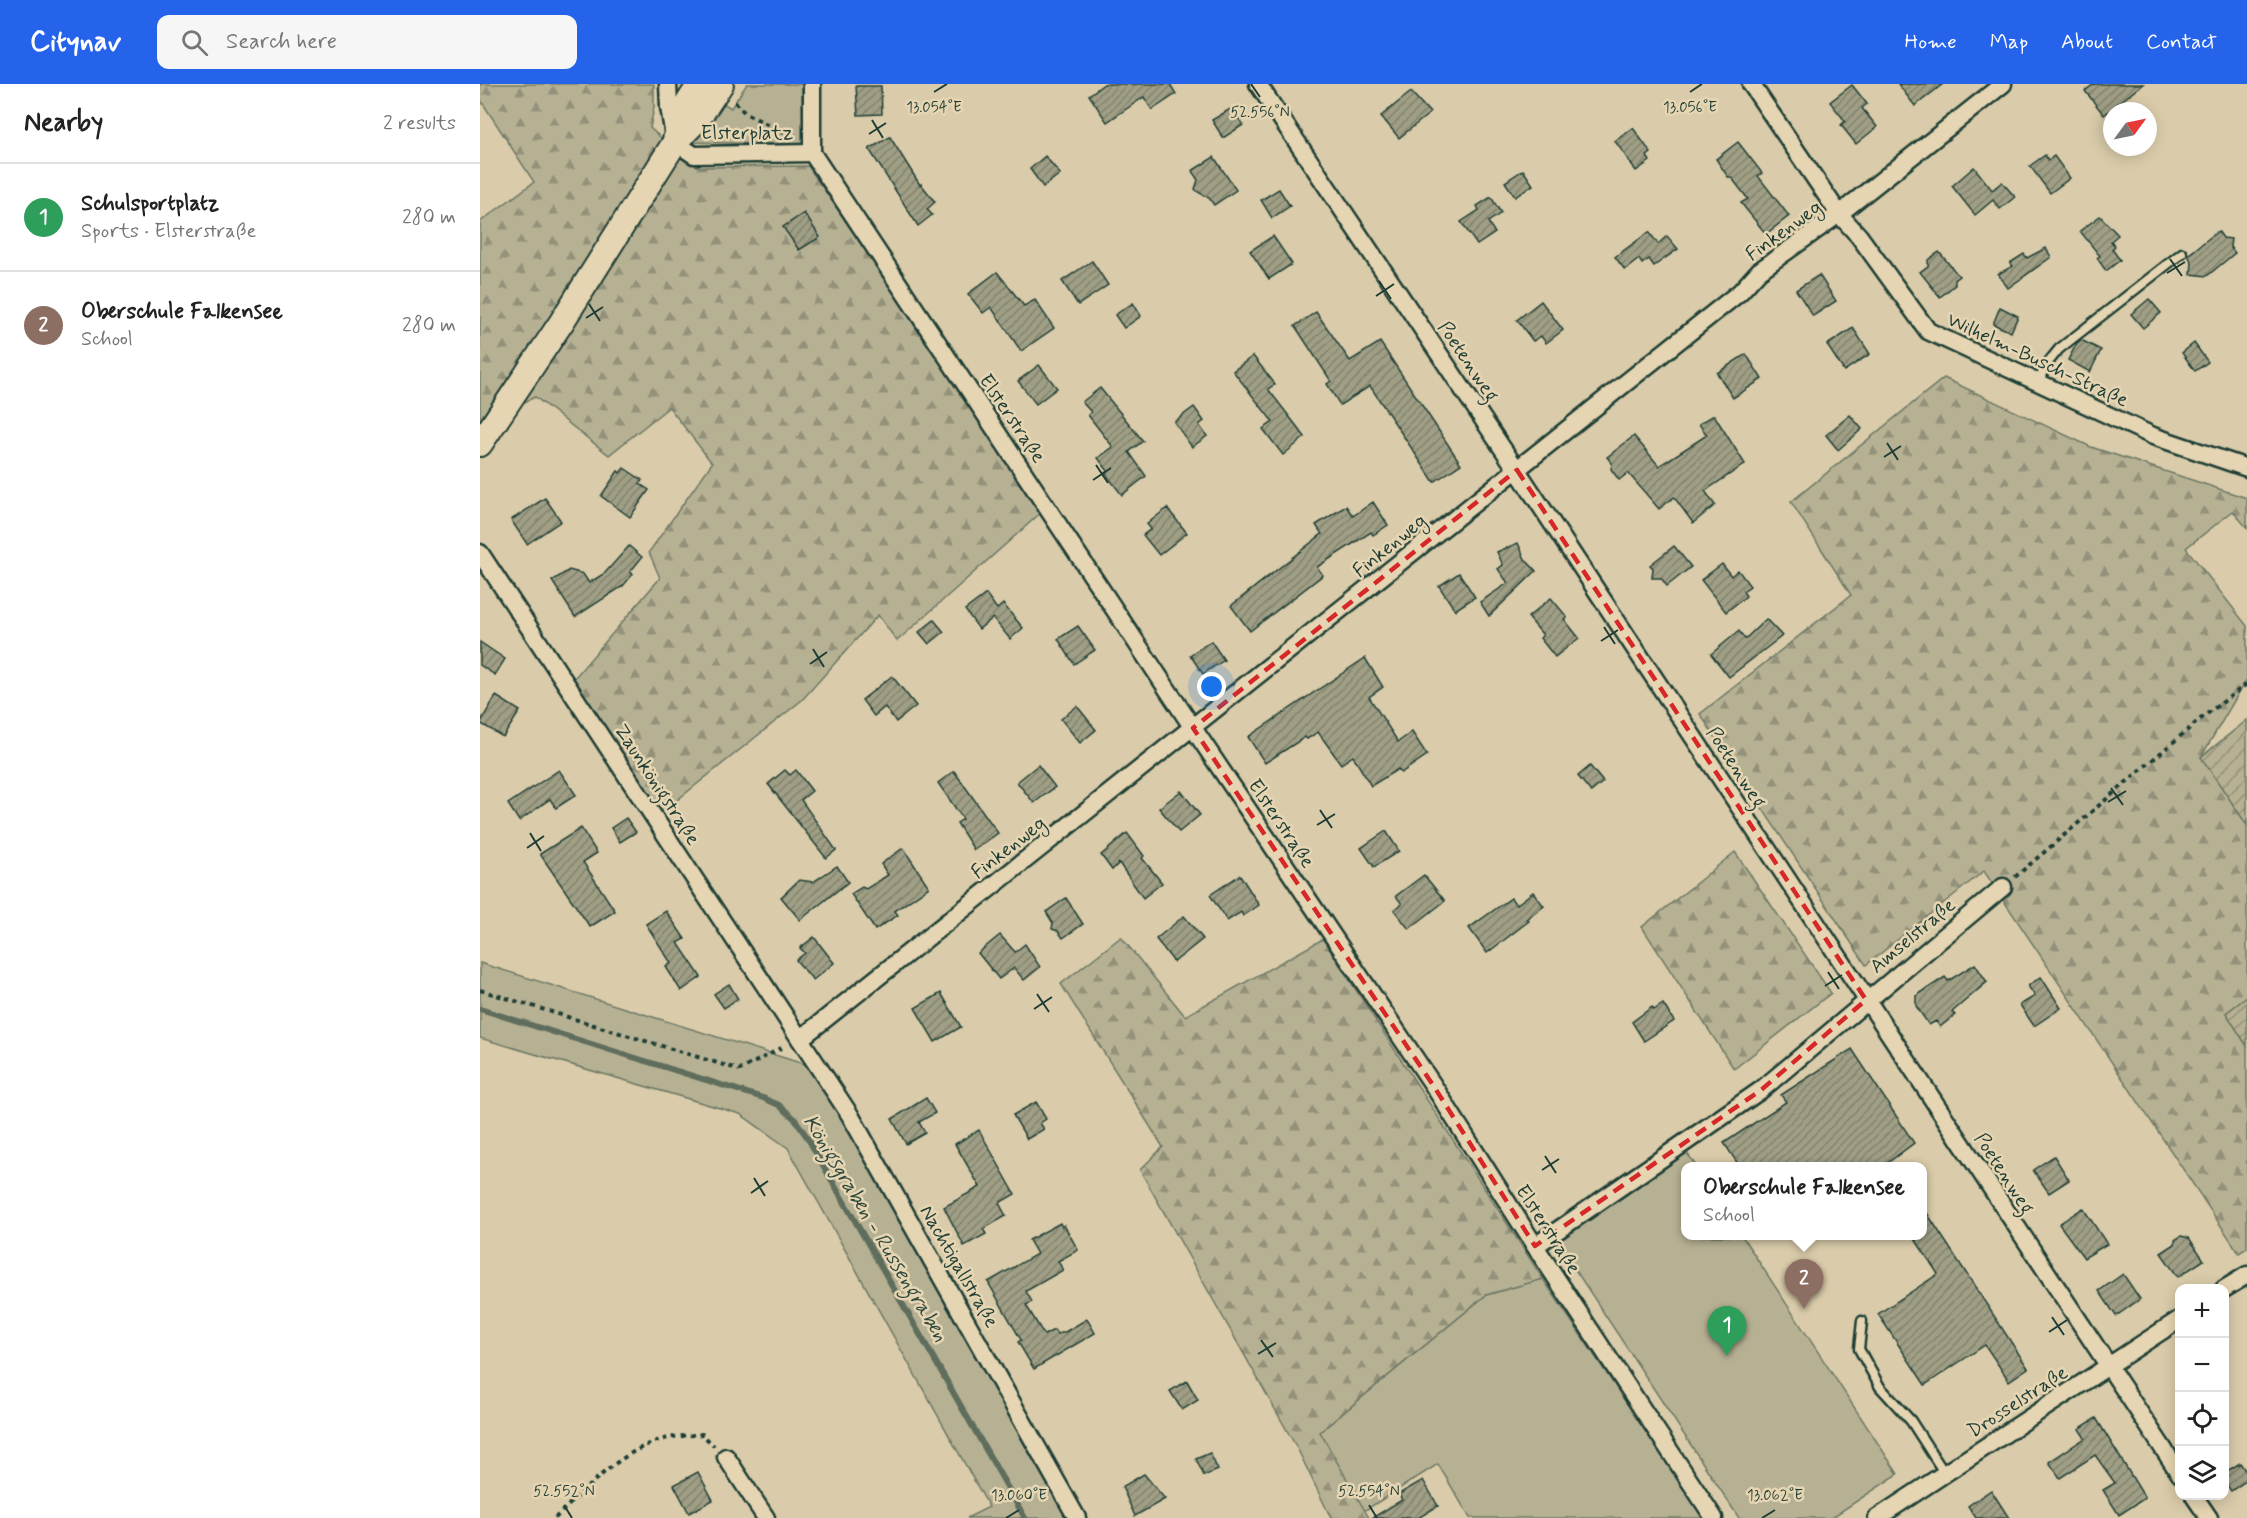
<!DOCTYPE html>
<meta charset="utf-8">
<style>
body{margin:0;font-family:Mynerve,sans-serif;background:#f6f6f6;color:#222}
.controls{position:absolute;right:18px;bottom:18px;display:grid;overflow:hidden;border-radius:12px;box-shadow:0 3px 15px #0003}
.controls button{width:54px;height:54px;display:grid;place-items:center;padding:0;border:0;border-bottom:2px solid #e0e0e0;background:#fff;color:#222;font:30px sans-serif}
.compass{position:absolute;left:1623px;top:18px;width:54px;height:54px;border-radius:50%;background:#fff;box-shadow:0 3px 15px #0003;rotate:57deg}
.you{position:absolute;left:732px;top:603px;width:21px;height:21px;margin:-15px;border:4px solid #fff;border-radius:50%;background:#1a73e8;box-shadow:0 0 0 9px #1a73e833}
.badge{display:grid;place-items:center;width:39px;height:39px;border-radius:50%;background:#2563eb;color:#fff;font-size:20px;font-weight:700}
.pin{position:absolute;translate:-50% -50px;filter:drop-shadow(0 2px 3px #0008)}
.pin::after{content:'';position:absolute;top:32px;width:21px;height:18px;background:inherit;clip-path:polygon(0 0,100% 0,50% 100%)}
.popup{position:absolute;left:1201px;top:1078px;width:246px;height:78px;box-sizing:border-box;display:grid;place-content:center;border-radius:12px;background:#fff;filter:drop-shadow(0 2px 4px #0005);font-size:20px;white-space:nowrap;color:#767676}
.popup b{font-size:22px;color:#222}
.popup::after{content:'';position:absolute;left:50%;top:100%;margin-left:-12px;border:12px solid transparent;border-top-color:#fff}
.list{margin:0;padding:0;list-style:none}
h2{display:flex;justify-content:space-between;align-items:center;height:78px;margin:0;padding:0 24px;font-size:26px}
h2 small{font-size:20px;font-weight:400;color:#767676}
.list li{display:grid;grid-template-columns:39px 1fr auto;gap:18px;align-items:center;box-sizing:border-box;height:108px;padding:0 24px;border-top:2px solid #e0e0e0}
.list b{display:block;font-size:22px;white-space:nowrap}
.list p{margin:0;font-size:20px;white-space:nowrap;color:#767676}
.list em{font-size:20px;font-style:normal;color:#767676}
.icon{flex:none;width:33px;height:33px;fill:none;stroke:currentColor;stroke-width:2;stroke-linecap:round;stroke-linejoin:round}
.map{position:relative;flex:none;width:1767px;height:1434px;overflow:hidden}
header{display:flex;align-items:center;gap:36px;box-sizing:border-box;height:84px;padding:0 30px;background:#2563eb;color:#fff}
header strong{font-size:28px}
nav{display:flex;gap:33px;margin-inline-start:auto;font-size:21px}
.search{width:420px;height:54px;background:#f6f6f6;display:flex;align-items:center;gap:15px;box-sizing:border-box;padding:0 21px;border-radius:12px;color:#767676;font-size:22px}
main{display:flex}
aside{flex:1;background:#fff}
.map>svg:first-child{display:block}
.grass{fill:#b7b194;stroke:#6b7764;stroke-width:1.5}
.forest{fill:url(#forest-firs);stroke:#6b7764;stroke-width:1.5}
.garden{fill:url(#garden-furrows);stroke:#6b7764;stroke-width:1.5}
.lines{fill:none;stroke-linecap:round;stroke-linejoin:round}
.stream{stroke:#5e6d5c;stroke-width:6}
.building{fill:url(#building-hatch);stroke:#1f3d34;stroke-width:1.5}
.lane-casing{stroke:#1f3d34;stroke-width:13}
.street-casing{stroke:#1f3d34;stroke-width:21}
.secondary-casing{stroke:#1f3d34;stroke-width:28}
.path{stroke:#1f3d34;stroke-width:4;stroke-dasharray:4.5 4.5;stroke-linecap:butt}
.lane{stroke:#e6d5b2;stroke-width:8}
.street{stroke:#e6d5b2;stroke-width:16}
.secondary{stroke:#e6d5b2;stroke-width:24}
.marked{fill:none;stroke:#d62828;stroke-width:4.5;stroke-dasharray:12 8;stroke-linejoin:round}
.ticks{fill:none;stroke:#1f3d34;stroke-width:2}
.labels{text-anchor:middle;stroke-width:5;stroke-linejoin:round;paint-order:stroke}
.street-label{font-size:20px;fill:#1f3d34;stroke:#e6d5b2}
.water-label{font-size:21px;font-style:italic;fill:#2f493e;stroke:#e6d5b2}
.ticks-label{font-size:15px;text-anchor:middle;fill:#1f3d34;stroke:#e6d5b2;stroke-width:5;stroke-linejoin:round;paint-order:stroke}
</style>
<header>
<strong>Citynav</strong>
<div class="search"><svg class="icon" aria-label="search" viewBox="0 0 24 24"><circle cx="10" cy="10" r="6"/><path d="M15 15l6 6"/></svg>Search here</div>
<nav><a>Home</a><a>Map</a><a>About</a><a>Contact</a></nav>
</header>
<main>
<aside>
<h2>Nearby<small>2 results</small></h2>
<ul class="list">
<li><span class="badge" style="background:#2e9e5b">1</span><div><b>Schulsportplatz</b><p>Sports · Elsterstraße</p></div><em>280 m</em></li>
<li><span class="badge" style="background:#8d6e63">2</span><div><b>Oberschule Falkensee</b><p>School</p></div><em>280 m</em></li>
</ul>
</aside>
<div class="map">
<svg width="1767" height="1434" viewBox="0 0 1767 1434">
<defs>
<pattern id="forest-firs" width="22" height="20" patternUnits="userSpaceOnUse" patternTransform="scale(1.5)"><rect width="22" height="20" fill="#b7b194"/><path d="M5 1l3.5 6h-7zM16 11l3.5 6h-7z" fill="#94917a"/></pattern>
<pattern id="garden-furrows" width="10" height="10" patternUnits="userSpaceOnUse" patternTransform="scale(1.5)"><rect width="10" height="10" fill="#b7b194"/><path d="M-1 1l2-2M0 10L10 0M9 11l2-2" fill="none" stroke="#94917a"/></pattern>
<pattern id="building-hatch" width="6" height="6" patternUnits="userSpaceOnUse" patternTransform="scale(1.5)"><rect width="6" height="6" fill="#a09f86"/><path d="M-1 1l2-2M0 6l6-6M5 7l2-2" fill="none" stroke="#82836e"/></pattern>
</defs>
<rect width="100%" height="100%" fill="#daccaa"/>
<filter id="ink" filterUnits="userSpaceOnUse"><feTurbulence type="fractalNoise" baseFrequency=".0167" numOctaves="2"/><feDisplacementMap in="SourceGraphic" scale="12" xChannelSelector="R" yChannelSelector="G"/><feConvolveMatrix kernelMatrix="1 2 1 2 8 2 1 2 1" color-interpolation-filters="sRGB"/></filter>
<g filter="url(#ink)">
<g class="grass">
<polygon points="267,0 322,0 323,61 212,58 238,16 251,24"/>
<polygon points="0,879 327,981 336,990 364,1037 592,1434 487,1434 509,1423 308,1064 260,1030 0,954"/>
<polygon points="1207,1069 1216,1082 1206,1082 1206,1152 1262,1152 1418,1390 1351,1434 1259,1434 1075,1155"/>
<polygon points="1063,1195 1224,1434 990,1434 958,1380 884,1427 840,1348 1006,1211"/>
</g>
<g class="forest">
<polygon points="0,0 174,0 174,23 170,44 199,70 219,83 328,82 564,426 417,557 398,531 322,616 176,733 90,599 180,494 169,468 232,379 189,323 129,371 55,313 0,339 0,138 54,98 0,15"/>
<polygon points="1464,294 1611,363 1767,414 1767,444 1753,427 1706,464 1767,542 1767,595 1721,673 1767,741 1767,913 1746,929 1767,962 1767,1164 1759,1169 1504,787 1386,881 1220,630 1371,511 1311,418"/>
<polygon points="1255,768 1351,909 1254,985 1162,843"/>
<polygon points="641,853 705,932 843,855 1063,1195 1006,1211 840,1348 889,1434 851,1434 818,1366 660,1086 683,1063 581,900"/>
</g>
<g class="garden">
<polygon points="1767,636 1767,741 1721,673"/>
<polygon points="1767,913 1767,962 1746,929"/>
</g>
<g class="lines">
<polyline class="stream" points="0,925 283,1014 299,1021 314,1034 327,1053 545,1434"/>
</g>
<g class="building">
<polygon points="624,0 690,0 696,10 672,26 664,13 627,38 609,11"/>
<polygon points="1418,0 1463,0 1435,22"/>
<polygon points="1614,0 1663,0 1624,31 1605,7"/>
<polygon points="1372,1 1387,20 1382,24 1397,43 1376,60 1361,41 1365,37 1350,18"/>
<polygon points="376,2 401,2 402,30 378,31"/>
<polygon points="931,8 950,29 919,54 901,32"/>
<polygon points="752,24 763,41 743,54 732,36"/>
<polygon points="1153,44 1171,69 1167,72 1170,77 1156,87 1135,57"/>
<polygon points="410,53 440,101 441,100 455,118 447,125 452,131 438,142 389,65"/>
<polygon points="1258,58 1282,89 1278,92 1309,132 1286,150 1261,119 1268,115 1251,93 1248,93 1236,75"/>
<polygon points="1565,71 1568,76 1574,72 1590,94 1570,109 1550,82"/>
<polygon points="565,72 580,90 563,103 550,85"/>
<polygon points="734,73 756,106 734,121 729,114 718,108 715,105 718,96 712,87"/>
<polygon points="1494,83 1512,106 1522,98 1535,113 1520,125 1513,116 1495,131 1472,102"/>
<polygon points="1043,86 1053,101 1035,113 1025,98"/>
<polygon points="799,105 810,122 792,134 781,116"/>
<polygon points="1011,113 1021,129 1008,138 1015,149 997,161 981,138 999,126 997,122"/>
<polygon points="324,129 340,153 319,166 303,143"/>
<polygon points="1620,132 1638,151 1631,157 1635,162 1632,165 1640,176 1626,187 1617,174 1620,172 1600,147"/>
<polygon points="1738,147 1743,154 1751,155 1750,163 1755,169 1727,192 1711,190 1712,179 1708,171"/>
<polygon points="1169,148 1178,160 1187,152 1198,165 1174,182 1169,175 1162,180 1159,175 1145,186 1135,173"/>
<polygon points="793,152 812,180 789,195 770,167"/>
<polygon points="1566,164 1571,173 1528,204 1518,190 1533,182 1530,179 1544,170 1547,174"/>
<polygon points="1459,168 1479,192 1475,195 1475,201 1460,213 1440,188 1448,182 1448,176"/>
<polygon points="612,177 628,201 598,221 582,197"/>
<polygon points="517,188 544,222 555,216 574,244 541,267 511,223 503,229 488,210"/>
<polygon points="1339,191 1356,217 1333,232 1316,206"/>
<polygon points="1669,215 1681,229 1663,244 1651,230"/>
<polygon points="1061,217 1083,246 1066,259 1061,252 1053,257 1037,236"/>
<polygon points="653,219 661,232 644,244 635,231"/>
<polygon points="1520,223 1538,232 1531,248 1513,240"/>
<polygon points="836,228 870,277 900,258 981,380 954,398 890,302 860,321 847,300 851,297 815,242"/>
<polygon points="1373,244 1390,270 1364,287 1347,261"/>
<polygon points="1601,256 1621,266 1610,288 1588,276 1597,259"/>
<polygon points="1714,259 1728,278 1715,287 1702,269"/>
<polygon points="1266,270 1282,295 1253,314 1237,289"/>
<polygon points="773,272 795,300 788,305 825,353 803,371 783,345 793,338 753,287"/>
<polygon points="559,281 577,304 556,320 538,297"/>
<polygon points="620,304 663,357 649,368 666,392 642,411 625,389 628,387 618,374 633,363 608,331 611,328 602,318"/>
<polygon points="714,323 724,337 719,341 727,352 712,363 694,338"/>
<polygon points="1234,331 1265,380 1225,407 1235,421 1213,439 1194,413 1179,425 1148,389 1139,396 1131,385 1132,379 1127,373 1154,352 1179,382 1227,351 1219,340"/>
<polygon points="1370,331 1382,345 1358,366 1346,351"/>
<polygon points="144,384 162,396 160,400 169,406 150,433 121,412 138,387 140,389"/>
<polygon points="65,414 81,437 47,460 31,436"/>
<polygon points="893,418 908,441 893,451 891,448 837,483 843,491 770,547 751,522 842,450 836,441 866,422 873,432"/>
<polygon points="687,424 707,449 679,471 663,451 671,445 667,440"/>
<polygon points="1038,459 1045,475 1056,487 1009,532 1000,518 1028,499 1018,485 1023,481 1017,468"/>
<polygon points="149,462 162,473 150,488 153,490 143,502 95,533 72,497 89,486 103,490 109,499 125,489"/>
<polygon points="1194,462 1211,483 1187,502 1181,494 1172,494 1173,484 1170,481"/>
<polygon points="1242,480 1251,492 1258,486 1270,502 1263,507 1266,512 1246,528 1221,496"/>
<polygon points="979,489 995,513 975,526 959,502"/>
<polygon points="506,510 517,525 523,520 543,544 530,555 513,534 499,545 485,526"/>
<polygon points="1071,514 1087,533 1084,535 1099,554 1075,573 1060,554 1063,551 1048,533"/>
<polygon points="1286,535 1302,552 1249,593 1231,570 1259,547 1265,555"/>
<polygon points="454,536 464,548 449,560 439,548"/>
<polygon points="598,542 615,566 594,580 578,555"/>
<polygon points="731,557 744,576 723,590 710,571"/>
<polygon points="0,558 25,575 15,591 0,581"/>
<polygon points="885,574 903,603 889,613 918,658 932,648 947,671 921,689 918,685 891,702 873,672 861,680 838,648 827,655 825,653 785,679 768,653"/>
<polygon points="412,592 436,622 416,638 405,623 394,632 382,616"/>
<polygon points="16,612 40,627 23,653 0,639"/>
<polygon points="597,622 616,646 600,659 581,635"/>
<polygon points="558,681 575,703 554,719 537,698"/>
<polygon points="1110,682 1123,698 1111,708 1098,692"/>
<polygon points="79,686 96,711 76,724 70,715 39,737 28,720"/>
<polygon points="305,686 310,691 316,686 332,707 321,716 356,766 346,774 288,700"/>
<polygon points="474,687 518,749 494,766 477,739 483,735 458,699"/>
<polygon points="701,707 720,731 699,748 679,724"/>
<polygon points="146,734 156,748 140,758 131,744"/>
<polygon points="101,744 117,769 103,778 135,827 110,843 60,770"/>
<polygon points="906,747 919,767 894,783 881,764"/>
<polygon points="647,749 664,772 662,774 682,799 663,814 639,779 632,786 621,771"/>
<polygon points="423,764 449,803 415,827 418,831 395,846 371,810 382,803 386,805 408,791 401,780"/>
<polygon points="357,782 368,798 320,836 301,813 319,796 333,798"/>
<polygon points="760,791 779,821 763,832 761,828 747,837 730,811"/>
<polygon points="944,791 965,817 929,845 914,826 922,820 916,812"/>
<polygon points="1053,808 1064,822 1047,835 1049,837 1007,869 989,844 1031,814 1036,821"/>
<polygon points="586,814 603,840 583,854 578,847 572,845 573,839 566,828"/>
<polygon points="186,827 205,855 198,859 221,893 201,907 186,883 191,879 166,840"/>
<polygon points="704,832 723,855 694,878 676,855"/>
<polygon points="520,851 535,868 545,860 560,883 544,896 534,884 519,895 498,869"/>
<polygon points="334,853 354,879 333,896 316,876 325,869 320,864"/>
<polygon points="1495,880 1507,898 1472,928 1475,931 1460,943 1456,937 1449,941 1436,922 1436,912 1465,893 1468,897"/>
<polygon points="1561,893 1581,924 1554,942 1540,921 1555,912 1548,902"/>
<polygon points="249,900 258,915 244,924 234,910"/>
<polygon points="461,909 481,943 455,958 435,924"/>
<polygon points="1183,920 1194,937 1164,957 1152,938 1172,923 1174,926"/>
<polygon points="1372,965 1434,1059 1402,1083 1260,1083 1244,1059 1306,1018 1301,1011"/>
<polygon points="446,1014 455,1029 439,1038 445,1049 426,1060 412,1035"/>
<polygon points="556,1018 566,1035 560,1039 564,1045 547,1055 533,1031"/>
<polygon points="499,1046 535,1110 519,1119 526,1132 503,1145 506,1150 484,1162 464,1123 500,1103 475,1060"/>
<polygon points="1574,1072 1589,1096 1569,1109 1553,1086"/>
<polygon points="1443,1123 1548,1284 1529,1297 1505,1261 1445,1301 1398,1230 1458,1190 1433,1152 1443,1152"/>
<polygon points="1603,1124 1627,1160 1604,1174 1579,1140"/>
<polygon points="580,1139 582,1143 584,1141 598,1166 578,1177 583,1186 546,1207 552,1218 546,1221 564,1251 574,1246 577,1250 585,1248 607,1235 615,1249 554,1285 538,1258 541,1256 508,1198 557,1170 549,1156"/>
<polygon points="1701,1152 1709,1154 1724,1176 1698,1193 1681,1169 1695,1160 1695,1156"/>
<polygon points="1643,1190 1660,1215 1636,1232 1619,1207"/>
<polygon points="707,1297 718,1316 702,1326 690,1307"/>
<polygon points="1616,1334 1665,1414 1639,1431 1623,1406 1635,1399 1615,1371 1580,1394 1569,1378 1605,1354 1599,1345"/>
<polygon points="730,1369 738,1386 724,1392 716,1375"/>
<polygon points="1760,1379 1767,1389 1767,1396 1751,1407 1744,1397 1744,1389"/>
<polygon points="218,1388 233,1416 209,1429 194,1401"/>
<polygon points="664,1390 685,1415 655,1432 642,1403"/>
<polygon points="943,1396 958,1422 938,1434 892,1434 922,1416 919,1410"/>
<polygon points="1511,1406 1529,1434 1496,1434 1488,1422"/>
</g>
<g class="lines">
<defs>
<g id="lane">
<polyline points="1558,299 1566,281 1579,265 1702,169"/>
<polyline points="1382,1237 1379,1265 1400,1303 1431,1337 1465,1390"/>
</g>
<g id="street">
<polyline points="188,0 189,23 195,58 214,71 332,69"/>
<polyline points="778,0 1037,386 1700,1390"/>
<polyline points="1271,0 1359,130 1379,152 1448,247 1673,352 1767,384"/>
<polyline points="332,69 713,644 953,1001 1055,1162 1234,1434"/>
<polyline points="332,69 332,0"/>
<polyline points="0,469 370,1031 597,1434"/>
<polyline points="320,955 1260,208 1279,187 1359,130 1523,0"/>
<polyline points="1055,1162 1281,1006 1523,803"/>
<polyline points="1744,1205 1767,1191"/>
<polyline points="246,1373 286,1434"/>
<polyline points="1714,1412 1729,1434"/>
<polyline points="1397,1434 1700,1235"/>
</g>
<g id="secondary">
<polyline points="195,56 204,25 220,0"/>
<polyline points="0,360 81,239 195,58 217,36 241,0"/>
</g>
</defs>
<use href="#lane" class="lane-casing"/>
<use href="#street" class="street-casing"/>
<use href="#secondary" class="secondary-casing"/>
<g class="path">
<polyline points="255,18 265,29 309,51"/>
<polyline points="1535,793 1724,632 1767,600"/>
<polyline points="0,906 260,986 305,962"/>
<path d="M75 1434C107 1404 137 1370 180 1356 193 1352 208 1352 222 1350L234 1362"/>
</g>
<use href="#lane" class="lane"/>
<use href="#street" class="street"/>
<use href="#secondary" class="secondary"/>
</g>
</g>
<path class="marked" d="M1037 386 1386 916 1281 1006 1055 1162 953 1001 713 644Z"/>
<path class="ticks" d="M771 0 780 13M454 8 467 0M1210 8 1222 0M392 36 403 54M389 50 406 39M1690 175 1702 192M1687 189 1705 178M899 197 911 215M896 212 914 200M109 220 120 237M106 234 123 223M1407 359 1418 376M1404 373 1421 362M616 381 628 399M613 396 631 384M1124 543 1135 560M1121 557 1138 546M333 565 344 583M330 580 347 568M1631 704 1643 721M1628 718 1646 707M840 726 852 744M837 741 855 730M50 749 61 767M47 764 64 752M1348 888 1359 905M1345 902 1362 891M557 910 569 928M554 925 572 913M1065 1072 1076 1089M1062 1086 1079 1075M274 1094 285 1112M271 1109 288 1097M1572 1233 1584 1251M1569 1248 1587 1236M781 1256 793 1273M778 1270 796 1259M84 1421 92 1434M889 1421 897 1434M526 1434 539 1426M1282 1434 1295 1426"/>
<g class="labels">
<g class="street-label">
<text x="267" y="55">Elsterplatz</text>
<text transform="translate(1303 146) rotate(-36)" y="7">Finkenweg</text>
<text transform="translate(1558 275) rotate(25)" y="7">Wilhelm-Busch-Straße</text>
<text transform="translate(989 277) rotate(56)" y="7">Poetenweg</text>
<text transform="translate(533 334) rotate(56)" y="7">Elsterstraße</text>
<text transform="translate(909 461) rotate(-39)" y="7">Finkenweg</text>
<text transform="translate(1257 683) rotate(57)" y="7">Poetenweg</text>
<text transform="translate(178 700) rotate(57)" y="7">Zaunkönigstraße</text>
<text transform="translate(802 739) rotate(56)" y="7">Elsterstraße</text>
<text transform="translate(528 763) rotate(-38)" y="7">Finkenweg</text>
<text transform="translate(1432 851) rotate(-40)" y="7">Amselstraße</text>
<text transform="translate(1525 1089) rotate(57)" y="7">Poetenweg</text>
<text transform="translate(1069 1145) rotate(57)" y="7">Elsterstraße</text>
<text transform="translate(480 1182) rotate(60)" y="7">Nachtigallstraße</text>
<text transform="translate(1537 1317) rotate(-33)" y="7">Drosselstraße</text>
</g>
<g class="water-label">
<text transform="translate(396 1144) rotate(59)" y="7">Königsgraben - Russengraben</text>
</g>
</g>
<g class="ticks-label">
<text x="454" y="28">13.054°E</text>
<text x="1210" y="28">13.056°E</text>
<text x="780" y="33">52.556°N</text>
<text x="84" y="1412">52.552°N</text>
<text x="889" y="1412">52.554°N</text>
<text x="539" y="1416">13.060°E</text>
<text x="1295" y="1416">13.062°E</text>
</g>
</svg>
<div class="controls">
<button>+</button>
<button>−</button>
<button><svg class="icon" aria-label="locate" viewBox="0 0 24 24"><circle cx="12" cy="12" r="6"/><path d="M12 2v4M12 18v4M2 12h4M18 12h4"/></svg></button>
<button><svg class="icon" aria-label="layers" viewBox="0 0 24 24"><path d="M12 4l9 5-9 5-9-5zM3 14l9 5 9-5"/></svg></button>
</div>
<svg class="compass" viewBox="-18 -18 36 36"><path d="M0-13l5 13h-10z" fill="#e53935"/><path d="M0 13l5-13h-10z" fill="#767676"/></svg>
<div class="you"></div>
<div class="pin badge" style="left:1247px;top:1272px;background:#2e9e5b">1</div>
<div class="pin badge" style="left:1324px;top:1225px;background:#8d6e63">2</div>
<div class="popup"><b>Oberschule Falkensee</b>School</div>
</div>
</main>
